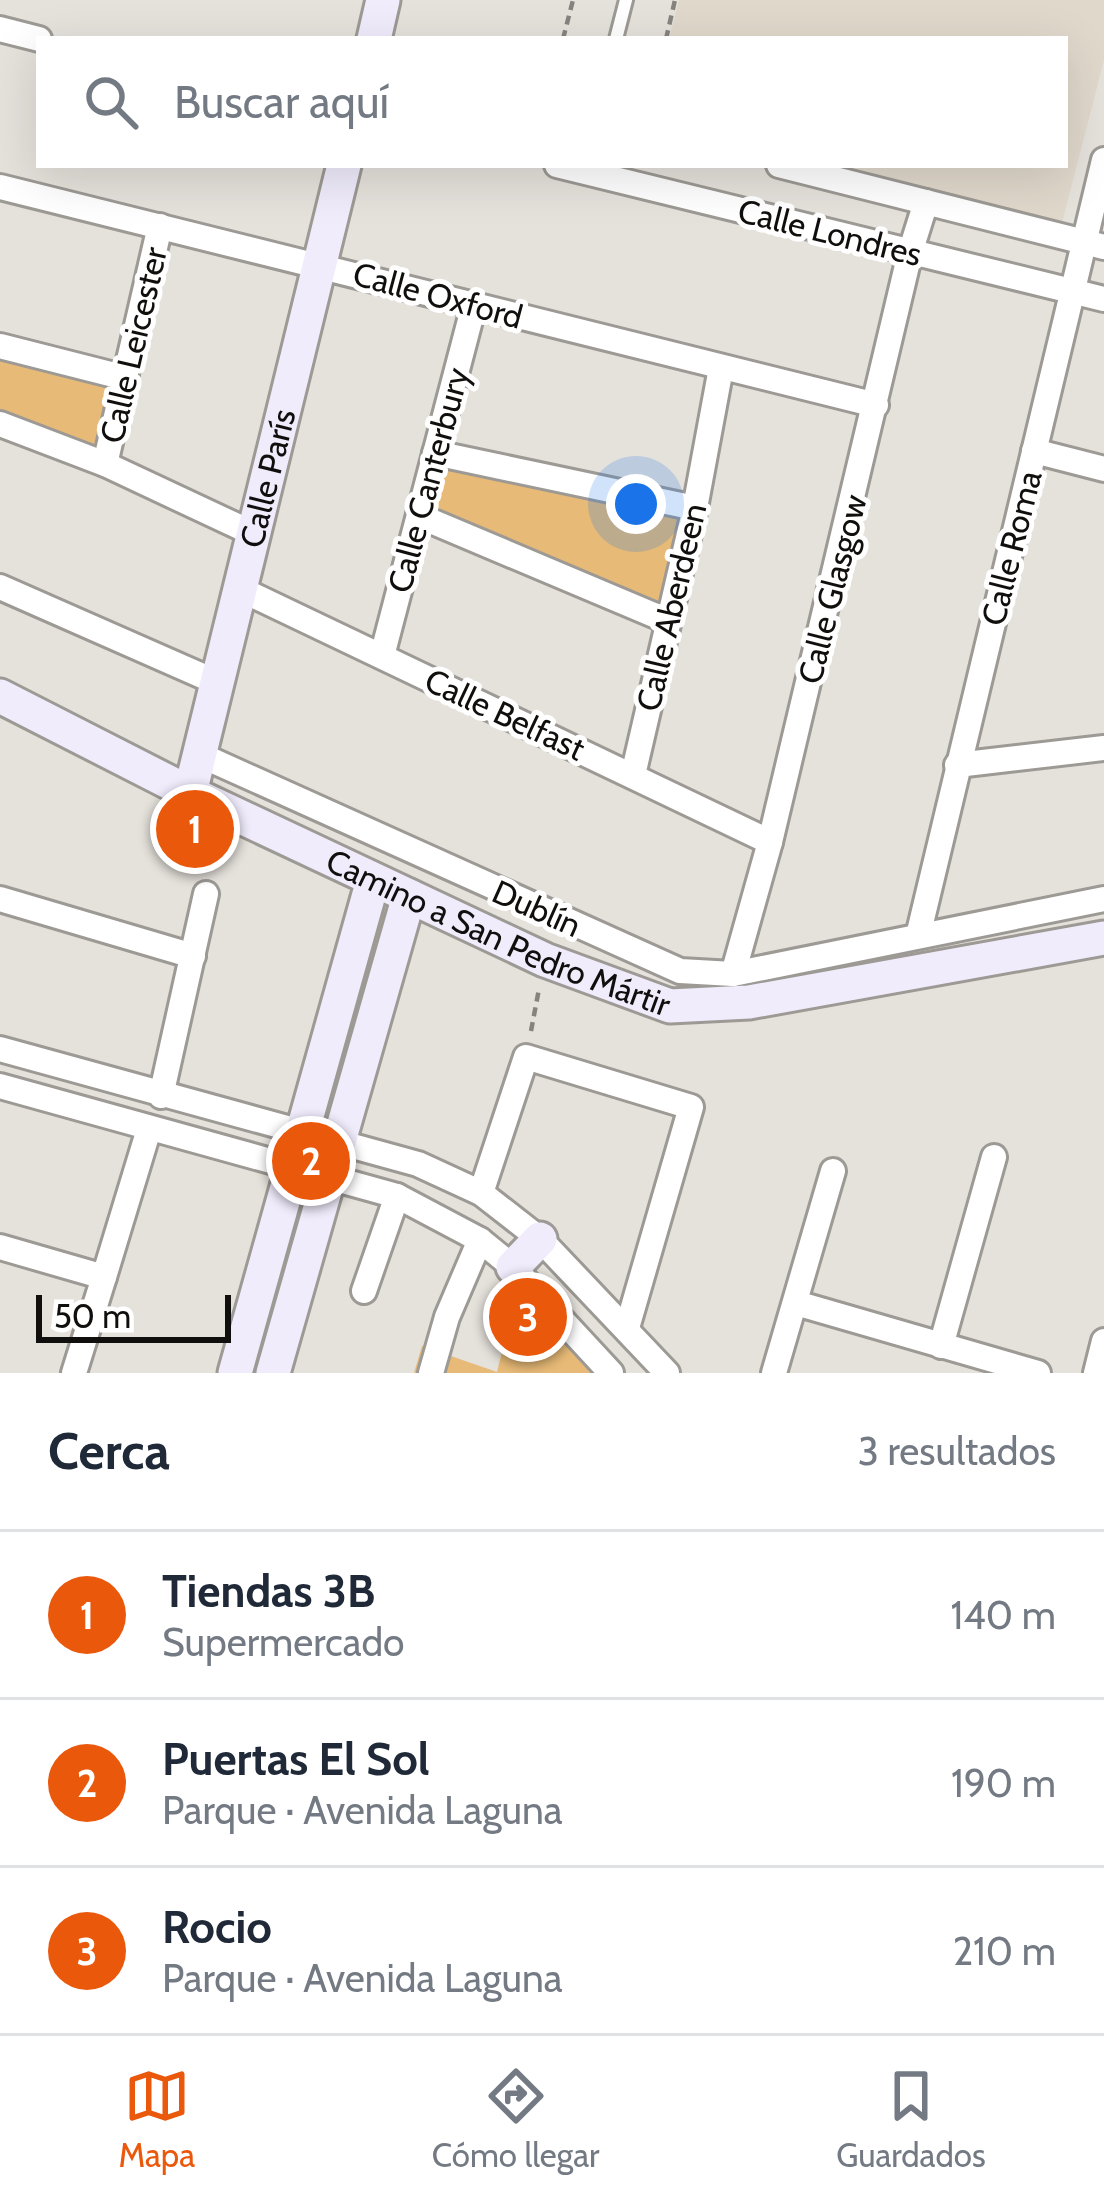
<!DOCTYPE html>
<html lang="es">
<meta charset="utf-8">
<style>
body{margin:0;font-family:Cabin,sans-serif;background:#f6f6f7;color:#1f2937}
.scale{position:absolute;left:36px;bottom:30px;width:195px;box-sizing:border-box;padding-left:12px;border:6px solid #100f0d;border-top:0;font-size:33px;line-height:42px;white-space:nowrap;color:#100f0d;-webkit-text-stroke:9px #fff;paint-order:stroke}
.you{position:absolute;left:636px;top:504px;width:42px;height:42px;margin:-30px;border:9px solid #fff;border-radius:50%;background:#1a73e8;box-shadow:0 0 0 18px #1a73e833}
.badge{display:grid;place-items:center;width:78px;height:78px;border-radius:50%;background:#ea580c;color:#fff;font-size:39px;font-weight:700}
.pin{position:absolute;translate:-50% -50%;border:6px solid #fff;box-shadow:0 3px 12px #0006}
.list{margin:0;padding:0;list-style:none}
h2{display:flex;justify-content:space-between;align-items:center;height:156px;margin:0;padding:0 48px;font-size:51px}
h2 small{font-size:39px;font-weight:400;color:#747a83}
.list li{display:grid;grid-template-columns:78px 1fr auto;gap:36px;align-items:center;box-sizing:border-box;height:168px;padding:0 48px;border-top:3px solid #e0e1e3}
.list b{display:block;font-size:45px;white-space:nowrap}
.list p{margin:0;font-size:39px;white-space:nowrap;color:#747a83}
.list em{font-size:39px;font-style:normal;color:#747a83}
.icon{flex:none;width:66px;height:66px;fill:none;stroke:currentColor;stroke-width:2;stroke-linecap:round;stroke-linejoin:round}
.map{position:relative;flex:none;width:1104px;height:1373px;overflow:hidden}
.search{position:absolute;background:#fff;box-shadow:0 12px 48px #0002;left:36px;right:36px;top:36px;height:132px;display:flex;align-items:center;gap:30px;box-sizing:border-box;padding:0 42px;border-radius:0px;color:#747a83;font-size:45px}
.sheet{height:660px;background:#fff}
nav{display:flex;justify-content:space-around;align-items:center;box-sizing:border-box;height:168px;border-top:3px solid #e0e1e3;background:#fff;font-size:33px;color:#747a83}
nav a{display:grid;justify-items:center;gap:6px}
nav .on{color:#ea580c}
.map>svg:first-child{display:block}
.built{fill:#e0d8cb}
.green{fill:#e7ba77}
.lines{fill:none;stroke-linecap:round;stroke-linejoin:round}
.lane-casing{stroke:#9d9994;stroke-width:18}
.street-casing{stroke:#9d9994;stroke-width:30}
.secondary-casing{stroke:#9d9994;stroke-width:39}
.path{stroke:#86837f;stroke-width:4.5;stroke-dasharray:9 6;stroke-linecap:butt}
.lane{stroke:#fff;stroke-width:12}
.street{stroke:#fff;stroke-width:24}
.secondary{stroke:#f0ecfc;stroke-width:33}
.labels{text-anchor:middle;stroke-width:10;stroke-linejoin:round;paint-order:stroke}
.street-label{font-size:33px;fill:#100f0d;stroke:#fff}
</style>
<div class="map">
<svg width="1104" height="1373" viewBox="0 0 1104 1373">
<rect width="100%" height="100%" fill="#e5e1db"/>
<polygon class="built" points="679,0 1104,0 1104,60 1062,223 843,165 1065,165 1065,39 669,39"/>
<g class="green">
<polygon points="0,346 126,378 105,464 0,424"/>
<polygon points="439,461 690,513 665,615 426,513"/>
<polygon points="377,907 386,911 273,1373 235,1373"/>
<polygon points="518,1287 598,1373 414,1373 422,1346 497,1372"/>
</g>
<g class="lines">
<defs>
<polyline id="lane" points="616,39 626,0"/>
<g id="street">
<polyline points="0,29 39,39"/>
<polyline points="557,165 1104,299"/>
<polyline points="779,165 1104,247"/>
<polyline points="0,187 876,405"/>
<polyline points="0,346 126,378"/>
<polyline points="0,424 105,464 252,533"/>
<polyline points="1034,451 1104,469"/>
<polyline points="435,453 695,508"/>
<polyline points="105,464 160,226"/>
<polyline points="419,516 668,621"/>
<polyline points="0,587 216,682"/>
<polyline points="238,588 770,842"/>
<polyline points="382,656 474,305"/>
<polyline points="198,754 680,971 733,974 1104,899"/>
<polyline points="957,765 1104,748"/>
<polyline points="633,775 695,508 721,368"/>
<polyline points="0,899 193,956"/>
<polyline points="918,936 1104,160"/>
<polyline points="733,974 770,842 910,253 926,202"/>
<polyline points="0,1049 418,1164 481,1193 540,1239 667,1373"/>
<polyline points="0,1086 397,1196 480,1240 513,1267 611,1373"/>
<polyline points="161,1096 206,894"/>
<polyline points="481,1193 526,1057 691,1107 627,1328"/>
<polyline points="0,1247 104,1277 149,1129"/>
<polyline points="364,1291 397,1196"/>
<polyline points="796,1303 1038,1373"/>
<polyline points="941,1346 994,1157"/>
<polyline points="74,1373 104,1277"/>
<polyline points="431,1373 447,1317 480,1240"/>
<polyline points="774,1373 833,1171"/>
<polyline points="1096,1373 1104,1341"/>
</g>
<g id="secondary">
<polyline points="374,39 383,0"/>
<path id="s1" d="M0 696 190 793 545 960 670 1006 749 1002 1104 938"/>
<path id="s2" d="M190 793 344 165"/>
<polyline points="513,1267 540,1239"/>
<polyline points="235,1373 373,880"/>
<polyline points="273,1373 409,896"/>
</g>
</defs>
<use href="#lane" class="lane-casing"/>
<use href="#street" class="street-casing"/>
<use href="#secondary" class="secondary-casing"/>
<g class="path">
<polyline points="563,39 573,0"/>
<polyline points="666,39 675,0"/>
<polyline points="531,1031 539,989"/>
</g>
<use href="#lane" class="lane"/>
<use href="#street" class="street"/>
<use href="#secondary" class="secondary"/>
</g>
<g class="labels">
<g class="street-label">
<text transform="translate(830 232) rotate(14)" y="12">Calle Londres</text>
<text transform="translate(438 295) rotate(15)" y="12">Calle Oxford</text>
<text transform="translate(133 345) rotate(-77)" y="12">Calle Leicester</text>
<text dy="12" stroke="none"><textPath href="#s2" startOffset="324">Calle París</textPath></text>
<text transform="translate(428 480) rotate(-75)" y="12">Calle Canterbury</text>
<text transform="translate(1011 548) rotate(-76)" y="12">Calle Roma</text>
<text transform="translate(832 589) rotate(-76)" y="12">Calle Glasgow</text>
<text transform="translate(671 607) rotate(-77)" y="12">Calle Aberdeen</text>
<text transform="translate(505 714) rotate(25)" y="12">Calle Belfast</text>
<text transform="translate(537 908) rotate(24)" y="12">Dublín</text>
<text dy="12" stroke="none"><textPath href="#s1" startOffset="552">Camino a San Pedro Mártir</textPath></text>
</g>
</g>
</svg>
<div class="scale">50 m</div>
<div class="you"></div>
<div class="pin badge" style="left:195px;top:829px">1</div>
<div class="pin badge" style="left:311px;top:1161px">2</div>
<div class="pin badge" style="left:528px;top:1317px">3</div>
<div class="search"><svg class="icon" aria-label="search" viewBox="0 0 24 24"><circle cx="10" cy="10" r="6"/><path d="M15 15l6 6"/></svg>Buscar aquí</div>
</div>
<section class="sheet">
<h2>Cerca<small>3 resultados</small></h2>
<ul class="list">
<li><span class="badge">1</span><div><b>Tiendas 3B</b><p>Supermercado</p></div><em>140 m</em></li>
<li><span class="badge">2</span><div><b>Puertas El Sol</b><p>Parque · Avenida Laguna</p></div><em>190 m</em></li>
<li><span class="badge">3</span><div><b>Rocio</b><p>Parque · Avenida Laguna</p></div><em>210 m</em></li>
</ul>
</section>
<nav>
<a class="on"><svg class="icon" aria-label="map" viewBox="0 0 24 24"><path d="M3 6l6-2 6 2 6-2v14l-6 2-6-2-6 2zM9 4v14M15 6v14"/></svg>Mapa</a>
<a><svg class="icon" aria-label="directions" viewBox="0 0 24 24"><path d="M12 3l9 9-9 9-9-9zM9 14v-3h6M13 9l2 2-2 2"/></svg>Cómo llegar</a>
<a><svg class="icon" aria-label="saved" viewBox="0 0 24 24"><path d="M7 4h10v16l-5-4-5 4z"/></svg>Guardados</a>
</nav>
